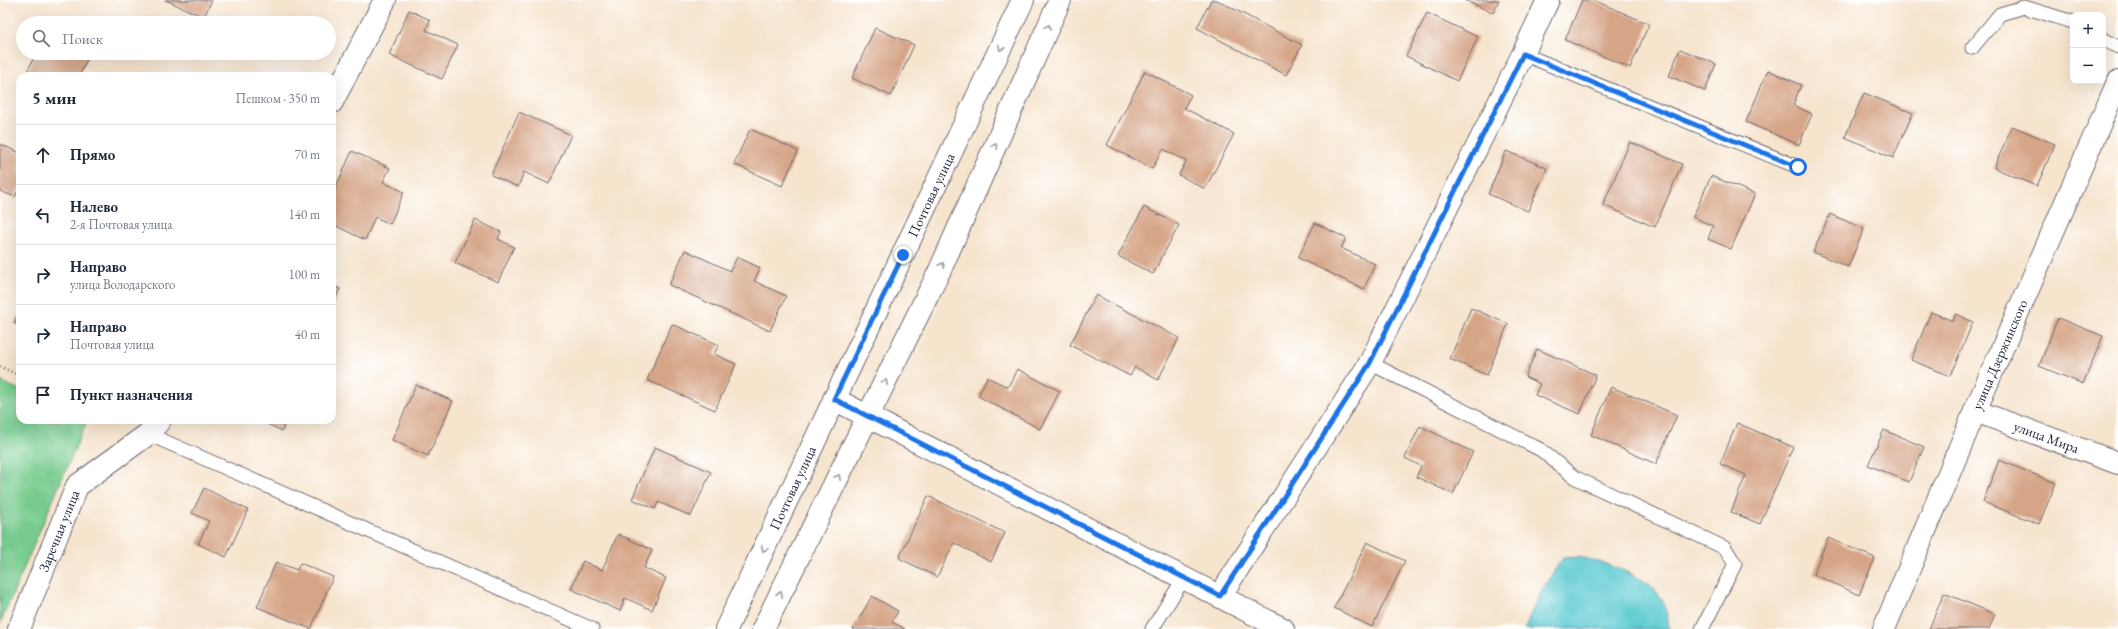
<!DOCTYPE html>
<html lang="ru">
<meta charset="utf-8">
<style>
body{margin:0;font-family:"EB Garamond",serif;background:#f6f6f7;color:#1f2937}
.controls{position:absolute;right:12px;top:12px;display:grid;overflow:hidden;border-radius:8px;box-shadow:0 4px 16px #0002}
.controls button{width:36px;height:36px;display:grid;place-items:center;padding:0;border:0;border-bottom:1px solid #e0e1e3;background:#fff;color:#1f2937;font:20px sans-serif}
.stop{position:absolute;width:12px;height:12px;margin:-9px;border:3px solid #1a73e8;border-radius:50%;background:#fff}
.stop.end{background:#1a73e8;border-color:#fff;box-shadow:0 1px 4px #0008}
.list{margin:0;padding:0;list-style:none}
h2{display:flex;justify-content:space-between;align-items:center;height:52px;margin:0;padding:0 16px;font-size:17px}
h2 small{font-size:13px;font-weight:400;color:#747a83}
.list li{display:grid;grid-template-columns:26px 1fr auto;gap:12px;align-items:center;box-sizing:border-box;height:60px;padding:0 16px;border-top:1px solid #e0e1e3}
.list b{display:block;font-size:15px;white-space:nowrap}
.list p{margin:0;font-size:13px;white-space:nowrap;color:#747a83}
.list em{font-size:13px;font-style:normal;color:#747a83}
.icon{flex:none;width:22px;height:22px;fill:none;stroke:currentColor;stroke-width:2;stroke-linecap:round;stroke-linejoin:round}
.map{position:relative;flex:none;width:2118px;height:629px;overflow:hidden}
.search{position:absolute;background:#fff;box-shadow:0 4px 16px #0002;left:16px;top:16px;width:320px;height:44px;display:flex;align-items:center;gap:10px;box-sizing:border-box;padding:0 14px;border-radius:22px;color:#747a83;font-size:15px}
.panel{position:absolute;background:#fff;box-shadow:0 4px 16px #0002;left:16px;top:72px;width:320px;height:352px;border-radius:12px}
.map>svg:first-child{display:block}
.green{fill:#76ca8d;stroke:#4c7664}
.water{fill:#5dcad2;stroke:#407686}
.building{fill:#d6a587}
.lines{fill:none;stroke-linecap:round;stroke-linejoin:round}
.service-casing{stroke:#6c666e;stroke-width:15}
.minor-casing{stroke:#6c666e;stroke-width:24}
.tertiary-casing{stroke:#6c666e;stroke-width:24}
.primary-casing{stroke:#6c666e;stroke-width:24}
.path{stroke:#6c666e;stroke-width:2.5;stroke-dasharray:1 3;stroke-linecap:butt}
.service{stroke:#fff;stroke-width:13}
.minor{stroke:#fff;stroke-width:22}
.tertiary{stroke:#fff;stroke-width:22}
.primary{stroke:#fff;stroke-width:22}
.oneway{stroke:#9c9ca7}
.route{stroke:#1a73e8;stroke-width:5}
.labels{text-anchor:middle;stroke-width:3;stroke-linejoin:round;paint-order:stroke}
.street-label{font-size:14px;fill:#22223b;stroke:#fff}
</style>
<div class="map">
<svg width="2118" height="629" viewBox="0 0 2118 629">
<rect width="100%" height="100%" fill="#fff"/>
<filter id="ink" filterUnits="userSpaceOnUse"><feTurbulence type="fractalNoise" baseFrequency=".025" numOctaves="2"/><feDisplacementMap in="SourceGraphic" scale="8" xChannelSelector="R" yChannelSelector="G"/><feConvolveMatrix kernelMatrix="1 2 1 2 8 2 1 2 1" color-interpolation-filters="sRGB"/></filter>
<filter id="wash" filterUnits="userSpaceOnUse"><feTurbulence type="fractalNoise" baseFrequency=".012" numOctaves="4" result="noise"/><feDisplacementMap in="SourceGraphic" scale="16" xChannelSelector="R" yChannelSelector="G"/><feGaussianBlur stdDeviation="0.9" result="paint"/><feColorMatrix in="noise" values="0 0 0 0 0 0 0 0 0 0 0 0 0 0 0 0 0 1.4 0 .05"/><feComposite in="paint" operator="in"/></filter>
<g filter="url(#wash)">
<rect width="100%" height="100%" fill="#f6e4cd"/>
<polygon class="green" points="0,381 20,390 20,420 81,420 86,423 0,624"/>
<path class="water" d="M1579 557C1604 562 1649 576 1662 599 1667 609 1668 619 1669 629H1525C1535 601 1546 582 1563 558Z"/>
<g id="blocks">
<g class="building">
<polygon points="165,0 212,0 204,17"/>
<polygon points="1211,0 1217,0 1302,45 1286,75 1197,28"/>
<polygon points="1465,0 1499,0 1493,13"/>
<polygon points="1582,0 1593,0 1649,24 1630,68 1565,40"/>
<polygon points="409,10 430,20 426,30 458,45 442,79 389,55"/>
<polygon points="1427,13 1478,37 1457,81 1406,56"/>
<polygon points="875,28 914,45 891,96 852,78"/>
<polygon points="1680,49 1716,64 1705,91 1669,76"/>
<polygon points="36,53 90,53 79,76 25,76"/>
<polygon points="1768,70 1801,85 1793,105 1812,114 1799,145 1746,122"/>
<polygon points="1145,71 1191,95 1184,108 1234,134 1205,189 1179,175 1186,161 1163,149 1152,169 1107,145"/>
<polygon points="1864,93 1913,113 1893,158 1845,137"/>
<polygon points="519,112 571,135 549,184 524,172 518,187 491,175"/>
<polygon points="2012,126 2055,144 2037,186 1994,168"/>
<polygon points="750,129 798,151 782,186 734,164"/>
<polygon points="1630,142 1682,164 1655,227 1603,205"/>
<polygon points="0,144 20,153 20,186 15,197 0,191"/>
<polygon points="352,151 390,168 383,182 404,192 390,224 375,217 365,240 332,224 332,196"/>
<polygon points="1506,151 1547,168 1528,211 1488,194"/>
<polygon points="1711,176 1755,194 1731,249 1708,239 1713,226 1693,217"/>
<polygon points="1144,207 1179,225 1153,274 1118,256"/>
<polygon points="1830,214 1864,229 1848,267 1813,252"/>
<polygon points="475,220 501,232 498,239 514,247 498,282 455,263"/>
<polygon points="1315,223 1346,238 1341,248 1375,264 1364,289 1298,258"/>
<polygon points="685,250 730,271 737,257 760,268 754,281 786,296 770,331 669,285"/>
<polygon points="332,286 340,289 332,306"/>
<polygon points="1096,295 1179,338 1158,380 1135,367 1130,376 1070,345"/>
<polygon points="1471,308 1508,324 1487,375 1450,359"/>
<polygon points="20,311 20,326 14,323"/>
<polygon points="1931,312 1953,321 1956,314 1973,322 1950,376 1911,360"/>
<polygon points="2058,318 2103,336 2083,384 2039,366"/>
<polygon points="672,324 719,345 714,354 736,364 715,410 647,380"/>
<polygon points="1537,349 1596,375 1580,414 1535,395 1540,384 1525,377"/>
<polygon points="1017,369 1060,391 1040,429 978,396 987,377 1008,387"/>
<polygon points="416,385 453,401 428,456 392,440"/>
<polygon points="1611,387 1677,415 1656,464 1591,435"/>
<polygon points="259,420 286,420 282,431"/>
<polygon points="1737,423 1793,447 1760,524 1731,512 1746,475 1720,464"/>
<polygon points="1420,426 1473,452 1453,494 1416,477 1421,466 1405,458"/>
<polygon points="1884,430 1924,447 1909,482 1868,465"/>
<polygon points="655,447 711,472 691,516 658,502 655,509 632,499"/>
<polygon points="1999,460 2056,483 2039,524 1983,502"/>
<polygon points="204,488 248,510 226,557 198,544 209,521 192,513"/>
<polygon points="928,496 1005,533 991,562 954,543 937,577 899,558"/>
<polygon points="618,534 652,550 644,568 666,578 652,610 625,598 620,611 571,589 583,561 602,570"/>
<polygon points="1828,538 1875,558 1859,595 1813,574"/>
<polygon points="1367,542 1405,561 1372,627 1334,608"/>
<polygon points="276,562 297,570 300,563 333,577 311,629 257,607"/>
<polygon points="1944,593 1995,614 1989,629 1929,629"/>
<polygon points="872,596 898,611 892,622 905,629 853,629"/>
</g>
</g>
</g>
<g filter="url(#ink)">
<use href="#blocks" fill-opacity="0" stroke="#6c666e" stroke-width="1"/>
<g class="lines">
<defs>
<g id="service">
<polyline points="2103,39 2118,47"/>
<polyline points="1972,48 2000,14 2024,7 2073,22"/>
<polyline points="1523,54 1798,167"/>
<polyline points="1370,363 1541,450 1574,477 1725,548 1735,564 1702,629"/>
<polyline points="148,434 592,629"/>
<polyline points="1152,629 1184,578"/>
</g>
<g id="minor">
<polyline points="332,102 385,0"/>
<path id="s1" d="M1975 411 2118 463"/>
<polyline points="1220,596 1370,363 1523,54 1548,0"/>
<path id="s2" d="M19 629 77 486 148 434 160 420"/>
<path id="s3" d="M1884 629 1975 411 2118 82"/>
</g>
<polyline id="tertiary" points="834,399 1283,629"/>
<g id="primary">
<path id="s4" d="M726 629 1023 0"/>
<polyline points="763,629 940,270 1060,0"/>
</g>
</defs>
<use href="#service" class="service-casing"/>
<use href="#minor" class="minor-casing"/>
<use href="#tertiary" class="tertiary-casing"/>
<use href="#primary" class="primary-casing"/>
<polyline class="path" points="0,366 20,376"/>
<use href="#service" class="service"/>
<use href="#minor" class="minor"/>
<use href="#tertiary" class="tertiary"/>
<use href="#primary" class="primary"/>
</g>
<defs><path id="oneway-chevron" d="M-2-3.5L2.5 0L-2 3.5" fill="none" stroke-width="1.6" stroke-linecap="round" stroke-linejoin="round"/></defs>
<g class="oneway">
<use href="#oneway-chevron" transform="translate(1048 27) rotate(-66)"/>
<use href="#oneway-chevron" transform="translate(1001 48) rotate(115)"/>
<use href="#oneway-chevron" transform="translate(995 146) rotate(-66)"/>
<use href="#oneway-chevron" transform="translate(942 265) rotate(-66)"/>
<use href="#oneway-chevron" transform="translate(885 382) rotate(-63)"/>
<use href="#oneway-chevron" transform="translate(838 477) rotate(-64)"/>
<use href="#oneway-chevron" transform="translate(764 549) rotate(115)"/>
<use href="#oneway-chevron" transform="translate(780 594) rotate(-64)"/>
</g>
</g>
<g class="lines" filter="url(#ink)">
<polyline class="route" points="903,255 834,399 1220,596 1370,363 1523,54 1798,167"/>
</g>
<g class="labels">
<g class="street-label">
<text dy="5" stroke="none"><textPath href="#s4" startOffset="480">Почтовая улица</textPath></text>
<text dy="5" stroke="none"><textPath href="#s3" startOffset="298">улица Дзержинского</textPath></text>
<text dy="5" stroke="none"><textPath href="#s1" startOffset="76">улица Мира</textPath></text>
<text dy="5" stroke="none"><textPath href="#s4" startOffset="156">Почтовая улица</textPath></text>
<text dy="5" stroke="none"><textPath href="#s2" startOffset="106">Заречная улица</textPath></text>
</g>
</g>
</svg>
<div class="controls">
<button>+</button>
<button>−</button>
</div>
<div class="stop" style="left:1798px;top:167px"></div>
<div class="stop end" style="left:903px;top:255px"></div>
<div class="search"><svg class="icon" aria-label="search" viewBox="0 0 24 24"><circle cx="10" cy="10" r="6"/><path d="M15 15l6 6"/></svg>Поиск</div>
<section class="panel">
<h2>5 мин<small>Пешком · 350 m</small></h2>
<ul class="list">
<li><svg class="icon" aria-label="ahead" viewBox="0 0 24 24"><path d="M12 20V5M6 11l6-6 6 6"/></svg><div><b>Прямо</b></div><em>70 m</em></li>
<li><svg class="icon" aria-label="left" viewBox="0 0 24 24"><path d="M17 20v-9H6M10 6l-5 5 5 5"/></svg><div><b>Налево</b><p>2-я Почтовая улица</p></div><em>140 m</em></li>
<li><svg class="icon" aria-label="right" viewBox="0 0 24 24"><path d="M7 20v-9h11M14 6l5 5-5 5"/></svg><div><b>Направо</b><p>улица Володарского</p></div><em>100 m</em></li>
<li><svg class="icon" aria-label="right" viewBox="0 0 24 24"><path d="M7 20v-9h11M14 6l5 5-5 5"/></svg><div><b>Направо</b><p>Почтовая улица</p></div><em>40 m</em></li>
<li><svg class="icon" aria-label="arrive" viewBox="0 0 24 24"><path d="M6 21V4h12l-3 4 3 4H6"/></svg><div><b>Пункт назначения</b></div></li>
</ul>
</section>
</div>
